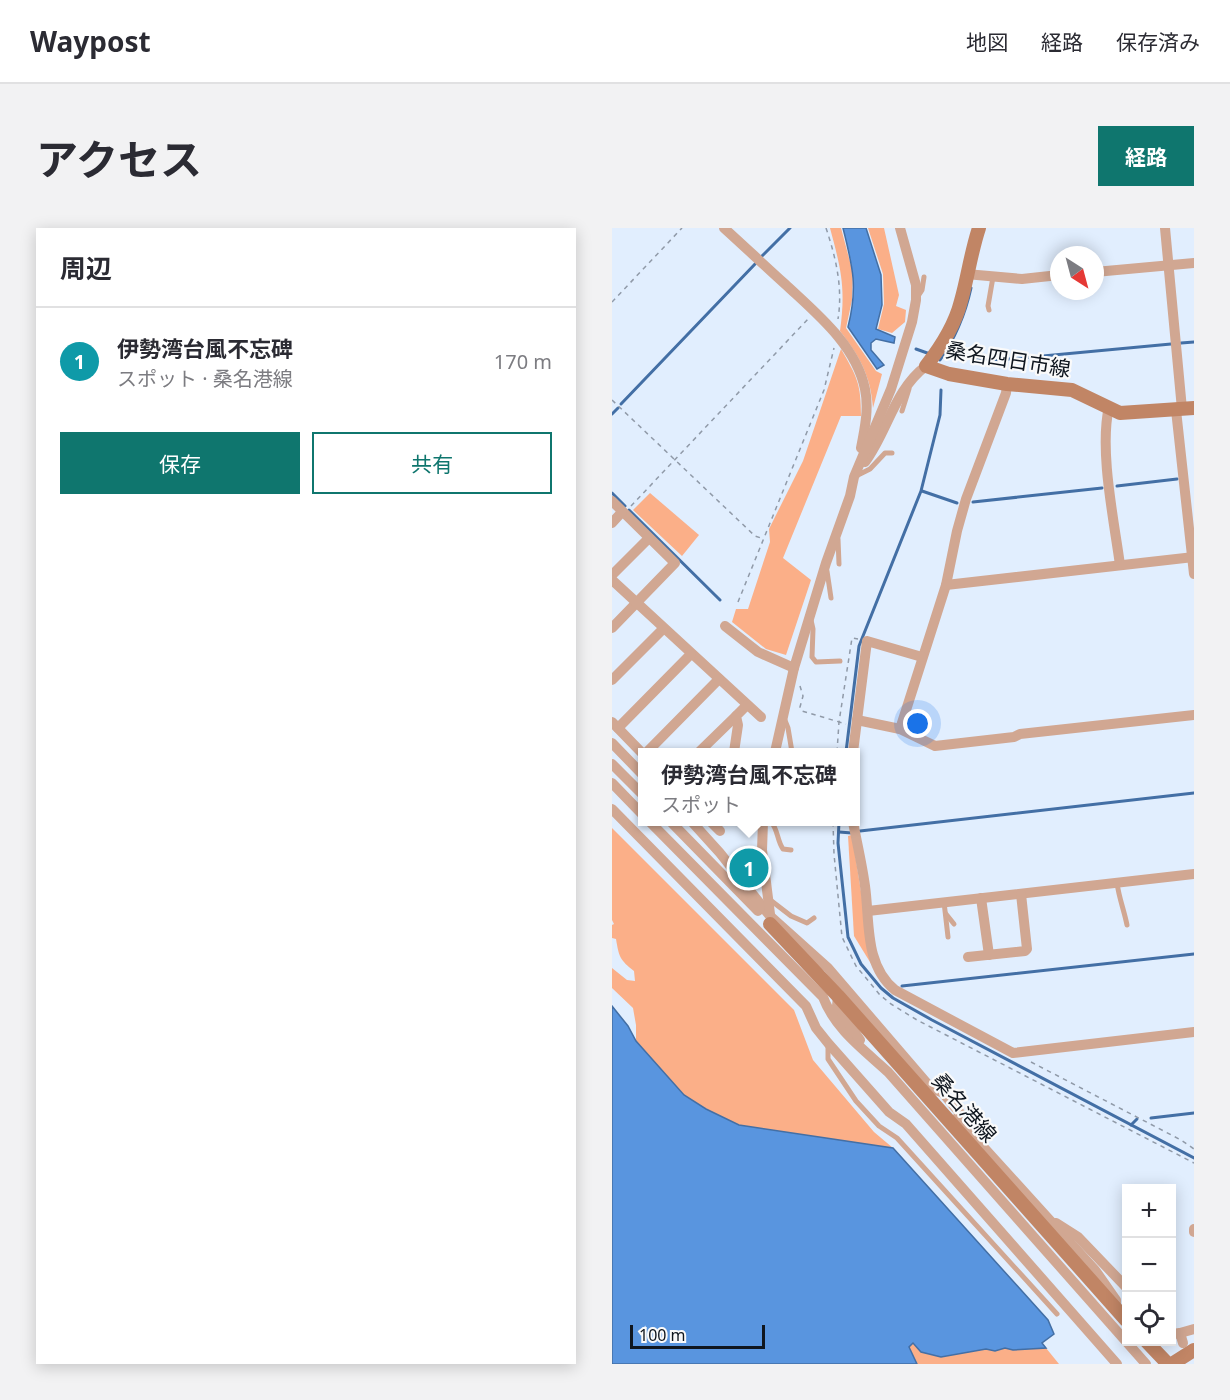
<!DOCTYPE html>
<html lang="ja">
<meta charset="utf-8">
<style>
body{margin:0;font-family:"Noto Sans","Noto Sans JP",sans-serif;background:#f2f2f3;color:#2b2b33}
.controls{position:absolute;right:18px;bottom:18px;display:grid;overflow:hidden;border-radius:0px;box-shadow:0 3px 15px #0003}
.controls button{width:54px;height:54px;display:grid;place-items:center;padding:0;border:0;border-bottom:2px solid #e1e1e2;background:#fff;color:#2b2b33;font:30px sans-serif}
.compass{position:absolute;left:438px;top:18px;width:54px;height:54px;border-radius:50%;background:#fff;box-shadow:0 3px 15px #0003;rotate:144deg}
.scale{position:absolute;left:18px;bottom:15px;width:135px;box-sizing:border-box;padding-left:6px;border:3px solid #0f161f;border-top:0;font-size:16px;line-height:21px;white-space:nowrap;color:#0f161f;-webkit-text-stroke:4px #fafafa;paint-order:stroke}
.you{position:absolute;left:306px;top:496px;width:21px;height:21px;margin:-15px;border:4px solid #fff;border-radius:50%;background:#1a73e8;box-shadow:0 0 0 9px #1a73e833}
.badge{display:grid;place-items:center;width:39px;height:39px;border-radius:50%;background:#0f766e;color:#fff;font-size:20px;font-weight:700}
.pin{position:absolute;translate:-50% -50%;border:3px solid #fff;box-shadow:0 2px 6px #0006}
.popup{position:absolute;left:26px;top:520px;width:222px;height:78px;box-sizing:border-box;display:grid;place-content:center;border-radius:0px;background:#fff;filter:drop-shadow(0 2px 4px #0005);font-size:20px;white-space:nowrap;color:#7c7c81}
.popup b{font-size:22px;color:#2b2b33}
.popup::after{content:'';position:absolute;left:50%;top:100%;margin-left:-12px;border:12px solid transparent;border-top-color:#fff}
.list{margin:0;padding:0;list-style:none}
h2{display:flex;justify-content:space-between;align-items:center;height:78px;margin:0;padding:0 24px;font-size:26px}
h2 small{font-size:20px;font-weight:400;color:#7c7c81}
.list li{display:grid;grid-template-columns:39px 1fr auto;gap:18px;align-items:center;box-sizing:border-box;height:108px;padding:0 24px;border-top:2px solid #e1e1e2}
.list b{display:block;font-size:22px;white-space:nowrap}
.list p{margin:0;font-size:20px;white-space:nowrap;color:#7c7c81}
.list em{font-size:20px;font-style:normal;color:#7c7c81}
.actions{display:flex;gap:12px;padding:18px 24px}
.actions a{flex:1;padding:14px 0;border:2px solid #0f766e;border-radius:0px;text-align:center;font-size:21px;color:#0f766e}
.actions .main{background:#0f766e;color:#fff}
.icon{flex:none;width:33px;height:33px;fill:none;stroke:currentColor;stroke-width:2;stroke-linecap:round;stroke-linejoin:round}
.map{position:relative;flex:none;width:582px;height:1136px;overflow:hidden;border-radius:0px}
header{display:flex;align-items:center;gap:36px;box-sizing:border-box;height:84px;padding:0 30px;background:#fff;border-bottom:2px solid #e1e1e2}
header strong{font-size:28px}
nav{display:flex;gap:33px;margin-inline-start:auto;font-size:21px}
.intro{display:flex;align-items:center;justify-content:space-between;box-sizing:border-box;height:144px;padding:0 36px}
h1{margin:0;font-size:42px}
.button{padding:15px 27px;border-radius:0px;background:#0f766e;color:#fff;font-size:21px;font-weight:700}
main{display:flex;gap:36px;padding:0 36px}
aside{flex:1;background:#fff;border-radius:0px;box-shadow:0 3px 15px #0003}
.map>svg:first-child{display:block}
.green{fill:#fbaf88}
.water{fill:#5995df;stroke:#436fa5;stroke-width:1.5}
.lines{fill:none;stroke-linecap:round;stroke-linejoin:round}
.stream{stroke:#436fa5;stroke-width:3}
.path{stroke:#909aa8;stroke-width:1.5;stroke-dasharray:4.5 4.5;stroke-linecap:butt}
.lane{stroke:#d1a792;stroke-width:5}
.street{stroke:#d1a792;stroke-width:10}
.secondary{stroke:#c18565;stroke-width:14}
.labels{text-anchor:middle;stroke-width:4.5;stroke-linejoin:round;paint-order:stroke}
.street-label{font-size:21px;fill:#0f161f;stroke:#fafafa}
</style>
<header>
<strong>Waypost</strong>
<nav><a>地図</a><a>経路</a><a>保存済み</a></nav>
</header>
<div class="intro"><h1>アクセス</h1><a class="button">経路</a></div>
<main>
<aside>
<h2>周辺<small></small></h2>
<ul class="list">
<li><span class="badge" style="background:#0f9aa8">1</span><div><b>伊勢湾台風不忘碑</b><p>スポット · 桑名港線</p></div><em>170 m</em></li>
</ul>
<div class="actions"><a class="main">保存</a><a>共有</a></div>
</aside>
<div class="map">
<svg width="582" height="1136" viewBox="0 0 582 1136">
<rect width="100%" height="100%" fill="#e1eefe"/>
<g class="green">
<path d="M218 0H229L241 45 240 72 234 100 264 143 270 146 261 180C259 148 247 127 228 103 234 60 229 41 218 0Z"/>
<polygon points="256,0 272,0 287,67 284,78 294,82 293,94 280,105 266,101 272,76 271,46"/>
<path d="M229 121C245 149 249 155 249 188H229L171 330 199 352 174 427 154 421 120 394 124 381H136L158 314 157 301 191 233Z"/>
<polygon points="38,265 87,307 70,328 21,282"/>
<path d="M0 600 182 782 201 832 262 904 281 920 127 897 94 881 72 867 24 813V797L21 780 0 760V740L15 752 23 753 22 743C8 732 7 729 4 711L0 710V697L2 696 0 692Z"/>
<polygon points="240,607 261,739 242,708 236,608"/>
<polygon points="301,1115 310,1124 329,1129 374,1121 383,1123 393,1120 401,1122 434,1120 447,1136 305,1136 297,1119"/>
</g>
<g class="water">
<path d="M231 0H254L269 47 270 77 264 101 283 109 282 115 264 111 259 115V122L272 137 265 141 236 99C246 59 241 40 231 0Z"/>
<polygon points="0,778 16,798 24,813 72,867 94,881 127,897 281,920 436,1092 442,1106 430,1115 434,1120 401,1122 393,1120 383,1123 374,1121 329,1129 309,1124 301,1115 297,1119 305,1136 0,1136"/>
</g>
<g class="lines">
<g class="stream">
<polyline points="150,28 178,0"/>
<polyline points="569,115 582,114"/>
<polyline points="304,121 318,126"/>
<polyline points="355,130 387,132 559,116"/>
<path d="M328 132C344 109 353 87 359 60"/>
<polyline points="9,176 144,35"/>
<polyline points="0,186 6,180"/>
<polyline points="505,258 565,251"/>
<polyline points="310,263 345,275"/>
<polyline points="0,265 13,278"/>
<polyline points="361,274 490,260"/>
<polyline points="17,282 108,372"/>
<polyline points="234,524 247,418 309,263 328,187 329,162"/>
<polyline points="227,594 226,615 236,709 249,736 269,760 281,770 320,792 582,930"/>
<polyline points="248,603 582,565"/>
<polyline points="227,604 240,605"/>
<polyline points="290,758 582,726"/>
<polyline points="539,890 582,885"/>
<polyline points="519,897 525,891"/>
</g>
<g class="path">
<path d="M214 0C224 30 231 60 226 91"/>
<polyline points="0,74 70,0"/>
<polyline points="0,172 143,308 149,310 152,309"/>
<polyline points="19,278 197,90"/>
<polyline points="126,374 212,162 222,120"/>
<polyline points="188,458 191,468 188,479 190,483 234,496"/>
<polyline points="225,524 227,494 240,410 246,411"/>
<polyline points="221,594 222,626 230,709 244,738 268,767 279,776 305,792 582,935"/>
<polyline points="419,834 569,912 582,921"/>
</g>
<g class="lane">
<polyline points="306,68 310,62 312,49"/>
<polyline points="377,82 376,78 381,49"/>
<polyline points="290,183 297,161"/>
<polyline points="244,248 258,241 273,225 280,225"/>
<polyline points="226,311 227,336"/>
<polyline points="215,343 219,370"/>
<polyline points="199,392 201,401 200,429 204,434 228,433"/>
<polyline points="172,490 176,500 180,524"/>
<path d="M159 594C166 601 165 613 171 621L179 622"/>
<path d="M505 655C507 670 512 682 515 697"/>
<polyline points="157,671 179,688 195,695 202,690"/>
<polyline points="332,674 336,709"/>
<polyline points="334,686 342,696"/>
<polyline points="216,817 216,831 244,873 267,898 285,910 445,1086"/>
</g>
<g class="street">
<path d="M112 0C133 19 153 38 173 56 204 85 244 117 253 161 257 180 253 200 249 220"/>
<polyline points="553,0 570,181"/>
<polyline points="483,44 582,35"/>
<polyline points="354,46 410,51 447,47"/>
<polyline points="395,156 394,165 354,271 345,303 334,357 288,501 323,518 402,509 408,506 582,487"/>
<path d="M497 179C487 222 502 292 508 337"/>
<polyline points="564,182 582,346"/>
<path d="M253 234C276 203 282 162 314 138"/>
<polyline points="0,273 63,335 0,400"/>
<polyline points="0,295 10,284"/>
<polyline points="0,347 37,310"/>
<polyline points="0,352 149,489"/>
<polyline points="334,357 582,329"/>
<polyline points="113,398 146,424 182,440"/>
<polyline points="0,452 51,401"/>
<polyline points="245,492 288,501"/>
<polyline points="0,494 30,525"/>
<polyline points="6,500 79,426"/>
<polyline points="0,515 30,546"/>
<polyline points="35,524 107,451"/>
<polyline points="87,524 124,488"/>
<polyline points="122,524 126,497 124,488 135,477"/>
<polyline points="163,524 182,440 214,335 238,268 242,249 279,161 300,94 304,72 304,57 288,0"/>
<polyline points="241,524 255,413 310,429"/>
<polyline points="0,536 30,566"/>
<polyline points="0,555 30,586"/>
<polyline points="0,581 194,778 204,800 216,815 277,884 294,896 505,1136"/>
<path d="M38 594 211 769C223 801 251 821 276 844L534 1136"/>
<polyline points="59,594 146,683"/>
<polyline points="80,594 108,625 158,688 216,740 319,860 331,865 353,891 351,894"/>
<polyline points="99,594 108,603"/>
<polyline points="151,594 150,622 158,686"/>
<path d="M241 594C245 615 250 636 253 658 258 693 252 737 283 762L401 825 582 804"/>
<polyline points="369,670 377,727"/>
<polyline points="256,683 582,646"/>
<polyline points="356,729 413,723 415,721 409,666"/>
<polyline points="226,768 225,778 248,812"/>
<polyline points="345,890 483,1042 504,1072 504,1076"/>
<polyline points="444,995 466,1009 514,1059"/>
<polyline points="582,1001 582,1004"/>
<polyline points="568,1105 582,1101"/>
<polyline points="560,1106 568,1105 571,1115"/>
</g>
<g class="secondary">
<path d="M367 0C359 24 356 48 349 73 343 97 329 119 314 138L337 146 395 156 460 162 508 185 582 180"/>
<polyline points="158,696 226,768 514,1092"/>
<polyline points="535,1114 556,1136"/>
<polyline points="560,1136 582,1122"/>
</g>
</g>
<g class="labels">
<g class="street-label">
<text transform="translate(396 132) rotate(9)" y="7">桑名四日市線</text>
<text transform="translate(352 880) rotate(48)" y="7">桑名港線</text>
</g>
</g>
</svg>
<div class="controls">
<button>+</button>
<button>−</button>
<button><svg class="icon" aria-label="locate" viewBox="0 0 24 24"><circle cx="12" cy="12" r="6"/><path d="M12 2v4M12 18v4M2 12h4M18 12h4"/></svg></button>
</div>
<svg class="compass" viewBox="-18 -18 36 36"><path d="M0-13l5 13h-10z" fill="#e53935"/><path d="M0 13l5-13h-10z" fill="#7c7c81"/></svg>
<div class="scale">100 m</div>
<div class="you"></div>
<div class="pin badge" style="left:137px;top:640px;background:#0f9aa8">1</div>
<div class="popup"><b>伊勢湾台風不忘碑</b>スポット</div>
</div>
</main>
